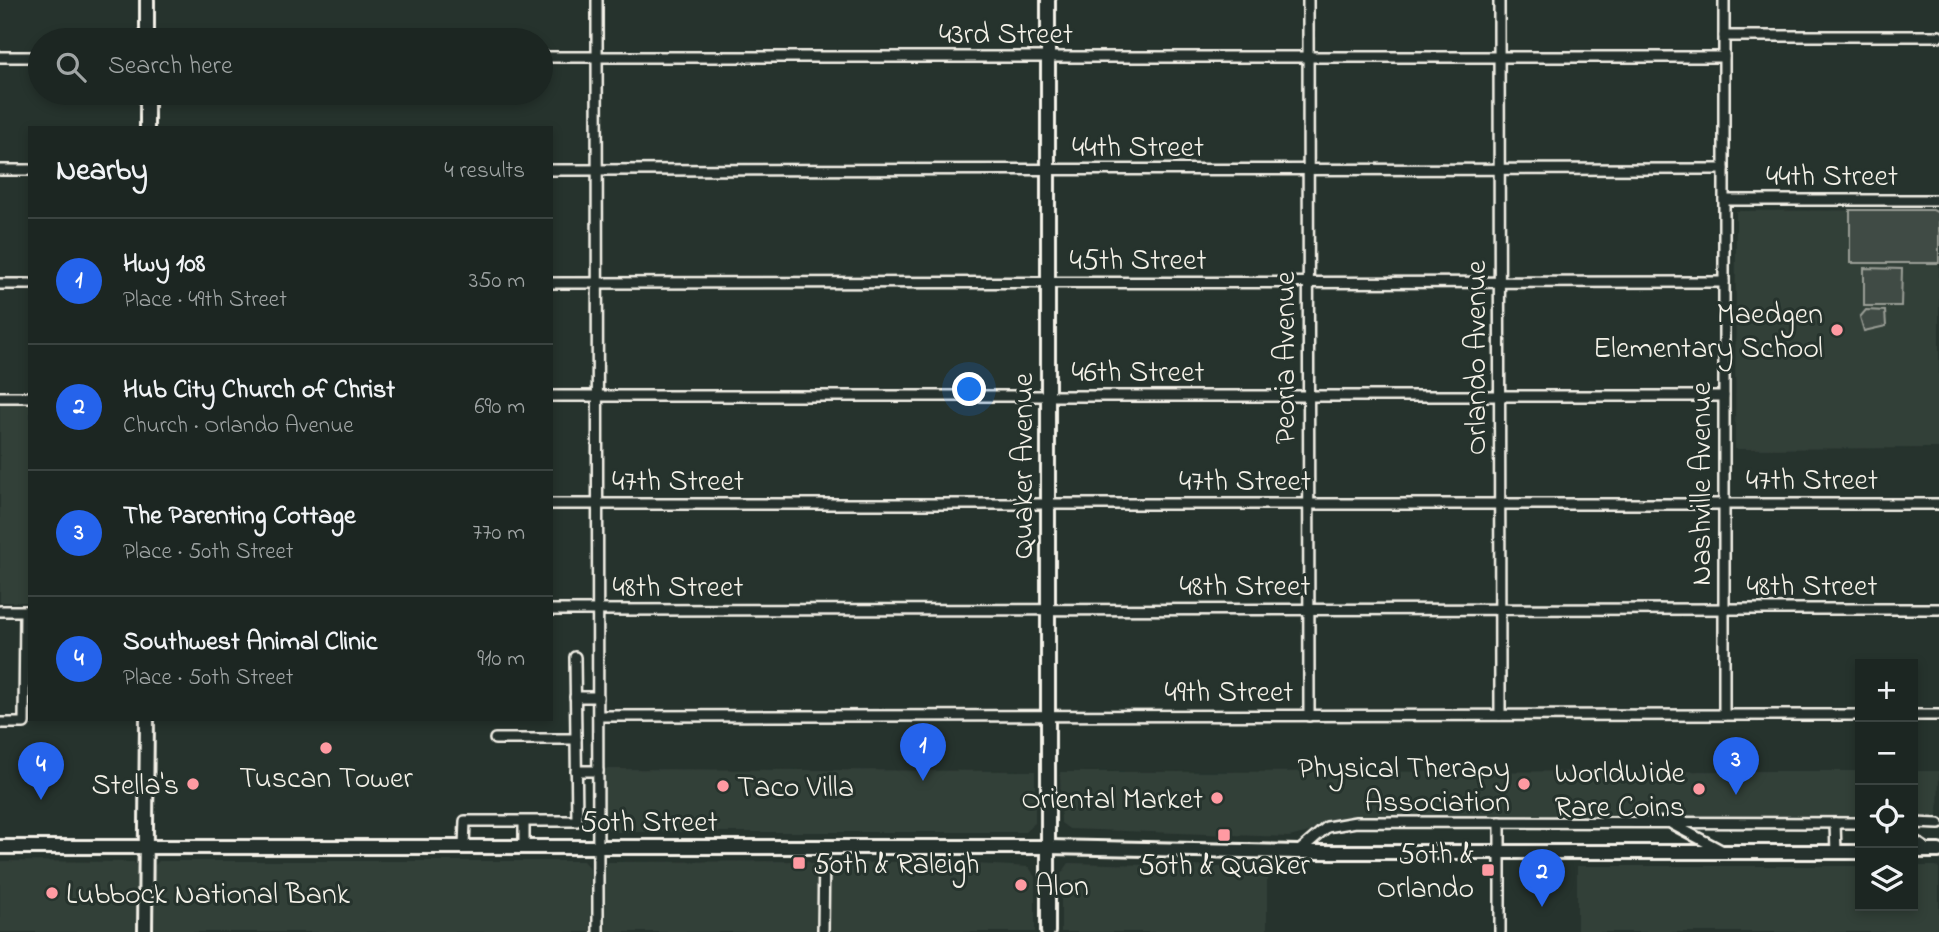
<!DOCTYPE html>
<meta charset="utf-8">
<style>
body{margin:0;font-family:"Indie Flower",sans-serif;background:#252e2a;color:#f1f3f6}
.controls{position:absolute;right:21px;bottom:21px;display:grid;overflow:hidden;border-radius:0px;box-shadow:0 4px 10px #0003}
.controls button{width:63px;height:63px;display:grid;place-items:center;padding:0;border:0;border-bottom:2px solid #3a4340;background:#1c2622;color:#f1f3f6;font:35px sans-serif}
.you{position:absolute;left:970px;top:390px;width:24px;height:24px;margin:-18px;border:5px solid #fff;border-radius:50%;background:#1a73e8;box-shadow:0 0 0 10px #1a73e833}
.badge{display:grid;place-items:center;width:46px;height:46px;border-radius:50%;background:#2563eb;color:#fff;font-size:23px;font-weight:700}
.pin{position:absolute;translate:-50% -58px;filter:drop-shadow(0 2px 4px #0008)}
.pin::after{content:'';position:absolute;top:37px;width:24px;height:21px;background:inherit;clip-path:polygon(0 0,100% 0,50% 100%)}
.list{margin:0;padding:0;list-style:none}
h2{display:flex;justify-content:space-between;align-items:center;height:91px;margin:0;padding:0 28px;font-size:30px}
h2 small{font-size:23px;font-weight:400;color:#a0a5a5}
.list li{display:grid;grid-template-columns:46px 1fr auto;gap:21px;align-items:center;box-sizing:border-box;height:126px;padding:0 28px;border-top:2px solid #3a4340}
.list b{display:block;font-size:26px;white-space:nowrap}
.list p{margin:0;font-size:23px;white-space:nowrap;color:#a0a5a5}
.list em{font-size:23px;font-style:normal;color:#a0a5a5}
.icon{flex:none;width:38px;height:38px;fill:none;stroke:currentColor;stroke-width:2;stroke-linecap:round;stroke-linejoin:round}
.map{position:relative;flex:none;width:1939px;height:932px;overflow:hidden}
.search{position:absolute;background:#1c2622;box-shadow:0 4px 10px #0003;left:28px;top:28px;width:525px;height:77px;display:flex;align-items:center;gap:18px;box-sizing:border-box;padding:0 24px;border-radius:38px;color:#a0a5a5;font-size:26px}
.panel{position:absolute;background:#1c2622;box-shadow:0 4px 10px #0003;left:28px;top:126px;width:525px;height:595px;border-radius:0px}
.map>svg:first-child{display:block}
.built{fill:#333f39}
.green{fill:#414b45;stroke:#9a9e96;stroke-width:2}
.lines{fill:none;stroke-linecap:round;stroke-linejoin:round}
.street-casing{stroke:#f4f1e8;stroke-width:14}
.secondary-casing{stroke:#f4f1e8;stroke-width:18}
.street{stroke:#26332d;stroke-width:9}
.secondary{stroke:#26332d;stroke-width:12}
.poi-dot{fill:#ff9aa2;stroke:#26332d;stroke-width:2.5}
.labels{text-anchor:middle;stroke-width:6;stroke-linejoin:round;paint-order:stroke}
.street-label{font-size:30px;fill:#f4f1e8;stroke:#26332d}
.poi-label{font-size:30px;fill:#f4f1e8;stroke:#26332d;text-anchor:end}
</style>
<div class="map">
<svg width="1939" height="932" viewBox="0 0 1939 932">
<rect width="100%" height="100%" fill="#26332d"/>
<filter id="ink" filterUnits="userSpaceOnUse"><feTurbulence type="fractalNoise" baseFrequency=".0143" numOctaves="2"/><feDisplacementMap in="SourceGraphic" scale="14" xChannelSelector="R" yChannelSelector="G"/><feConvolveMatrix kernelMatrix="1 2 1 2 8 2 1 2 1" color-interpolation-filters="sRGB"/></filter>
<g filter="url(#ink)">
<g class="built">
<polygon points="1933,210 1939,212 1939,448 1735,449 1736,211"/>
<rect x="0" y="404" width="30" height="198"/>
<polygon points="603,769 1035,771 1035,823 1025,832 612,832 603,825"/>
<polygon points="1860,771 1860,818 1348,818 1332,820 1309,832 1289,837 1069,829 1061,823 1060,772"/>
<polygon points="1913,771 1939,771 1938,817 1913,818"/>
<polygon points="0,861 134,862 138,869 138,932 0,932"/>
<polygon points="159,861 583,861 590,869 591,932 153,932 153,867"/>
<polygon points="806,861 814,864 816,870 816,932 603,932 603,868 608,862"/>
<polygon points="918,861 1029,867 1035,877 1035,932 828,932 828,869 831,864"/>
<polygon points="1069,863 1267,868 1267,932 1061,932 1061,874"/>
<polygon points="1577,866 1860,866 1860,906 1913,906 1913,866 1935,866 1939,868 1939,932 1577,932"/>
</g>
<g class="green">
<polygon points="1850,210 1933,210 1939,213 1939,263 1850,263"/>
<polygon points="1864,268 1902,269 1901,306 1864,306"/>
<polygon points="1866,310 1885,311 1886,326 1864,331 1860,317"/>
</g>
<g class="lines">
<defs>
<g id="street">
<polyline points="597,0 598,932"/>
<polyline points="1308,0 1309,716"/>
<polyline points="1499,0 1500,715"/>
<polyline points="1724,0 1724,715"/>
<polyline points="1724,36 1939,36"/>
<polyline points="0,57 40,57"/>
<polyline points="541,57 1724,57"/>
<polyline points="0,170 30,170"/>
<polyline points="551,170 1724,169"/>
<polyline points="1724,200 1939,200"/>
<polyline points="551,283 1724,282"/>
<polyline points="0,284 30,284"/>
<polyline points="551,396 1724,396"/>
<polyline points="0,397 30,397"/>
<polyline points="551,504 1939,504"/>
<polyline points="551,610 1939,609"/>
<polyline points="0,611 28,611"/>
<polyline points="575,697 598,697"/>
<polyline points="1913,715 1939,715"/>
<polyline points="598,716 1860,715"/>
<polyline points="0,723 24,723 25,611"/>
<polyline points="495,739 576,739"/>
<polyline points="576,771 598,771"/>
<polyline points="524,822 524,847"/>
<polyline points="1500,822 1500,932"/>
<polyline points="1835,823 1836,852"/>
<polyline points="1913,823 1939,824"/>
<polyline points="1672,824 1721,850"/>
<polyline points="1913,840 1930,851"/>
<polyline points="464,846 465,821 577,821 575,657"/>
<polyline points="1298,852 1327,827 1356,822 1860,823"/>
<polyline points="823,932 824,847"/>
</g>
<g id="secondary">
<polyline points="147,0 147,40"/>
<polyline points="1048,0 1048,932"/>
<polyline points="147,93 147,128"/>
<polyline points="0,847 1048,847 1298,852 1860,852"/>
<polyline points="1913,851 1939,851"/>
<polyline points="145,932 147,719"/>
</g>
</defs>
<use href="#street" class="street-casing"/>
<use href="#secondary" class="secondary-casing"/>
<use href="#street" class="street"/>
<use href="#secondary" class="secondary"/>
</g>
</g>
<g class="poi-dot">
<circle cx="1837" cy="330" r="7"/>
<circle cx="326" cy="748" r="7"/>
<circle cx="193" cy="784" r="7"/>
<circle cx="1524" cy="784" r="7"/>
<circle cx="723" cy="786" r="7"/>
<circle cx="1699" cy="789" r="7"/>
<circle cx="1217" cy="798" r="7"/>
<rect x="1217" y="828" width="14" height="14" rx="3.5"/>
<rect x="792" y="856" width="14" height="14" rx="3.5"/>
<rect x="1481" y="863" width="14" height="14" rx="3.5"/>
<circle cx="1021" cy="885" r="7"/>
<circle cx="52" cy="893" r="7"/>
</g>
<g class="labels">
<g class="street-label">
<text x="1006" y="43">43rd Street</text>
<text x="1138" y="156">44th Street</text>
<text x="1832" y="185">44th Street</text>
<text x="1138" y="269">45th Street</text>
<text transform="translate(1284 358) rotate(-90)" y="10">Peoria Avenue</text>
<text transform="translate(1475 358) rotate(-90)" y="10">Orlando Avenue</text>
<text x="1138" y="381">46th Street</text>
<text transform="translate(1022 466) rotate(-90)" y="10">Quaker Avenue</text>
<text x="1812" y="489">47th Street</text>
<text x="678" y="490">47th Street</text>
<text x="1245" y="490">47th Street</text>
<text transform="translate(1700 484) rotate(-90)" y="10">Nashville Avenue</text>
<text x="1245" y="595">48th Street</text>
<text x="1812" y="595">48th Street</text>
<text x="678" y="596">48th Street</text>
<text x="1229" y="701">49th Street</text>
<text x="649" y="831">50th Street</text>
</g>
<g class="poi-label">
<text x="1823" y="323">Maedgen<tspan x="1823" dy="34">Elementary School</tspan></text>
<text x="1510" y="777">Physical Therapy<tspan x="1510" dy="34">Association</tspan></text>
<text x="1685" y="782">WorldWide<tspan x="1685" dy="34">Rare Coins</tspan></text>
<text x="326" y="787" text-anchor="middle">Tuscan Tower</text>
<text x="179" y="794">Stella's</text>
<text x="737" y="796" text-anchor="start">Taco Villa</text>
<text x="1203" y="808">Oriental Market</text>
<text x="1474" y="863">50th &amp;<tspan x="1474" dy="34">Orlando</tspan></text>
<text x="813" y="873" text-anchor="start">50th &amp; Raleigh</text>
<text x="1224" y="874" text-anchor="middle">50th &amp; Quaker</text>
<text x="1035" y="895" text-anchor="start">Alon</text>
<text x="66" y="903" text-anchor="start">Lubbock National Bank</text>
</g>
</g>
</svg>
<div class="controls">
<button>+</button>
<button>−</button>
<button><svg class="icon" aria-label="locate" viewBox="0 0 24 24"><circle cx="12" cy="12" r="6"/><path d="M12 2v4M12 18v4M2 12h4M18 12h4"/></svg></button>
<button><svg class="icon" aria-label="layers" viewBox="0 0 24 24"><path d="M12 4l9 5-9 5-9-5zM3 14l9 5 9-5"/></svg></button>
</div>
<div class="you"></div>
<div class="pin badge" style="left:923px;top:781px">1</div>
<div class="pin badge" style="left:1542px;top:907px">2</div>
<div class="pin badge" style="left:1736px;top:795px">3</div>
<div class="pin badge" style="left:41px;top:800px">4</div>
<div class="search"><svg class="icon" aria-label="search" viewBox="0 0 24 24"><circle cx="10" cy="10" r="6"/><path d="M15 15l6 6"/></svg>Search here</div>
<section class="panel">
<h2>Nearby<small>4 results</small></h2>
<ul class="list">
<li><span class="badge">1</span><div><b>Hwy 108</b><p>Place · 49th Street</p></div><em>350 m</em></li>
<li><span class="badge">2</span><div><b>Hub City Church of Christ</b><p>Church · Orlando Avenue</p></div><em>690 m</em></li>
<li><span class="badge">3</span><div><b>The Parenting Cottage</b><p>Place · 50th Street</p></div><em>770 m</em></li>
<li><span class="badge">4</span><div><b>Southwest Animal Clinic</b><p>Place · 50th Street</p></div><em>910 m</em></li>
</ul>
</section>
</div>
